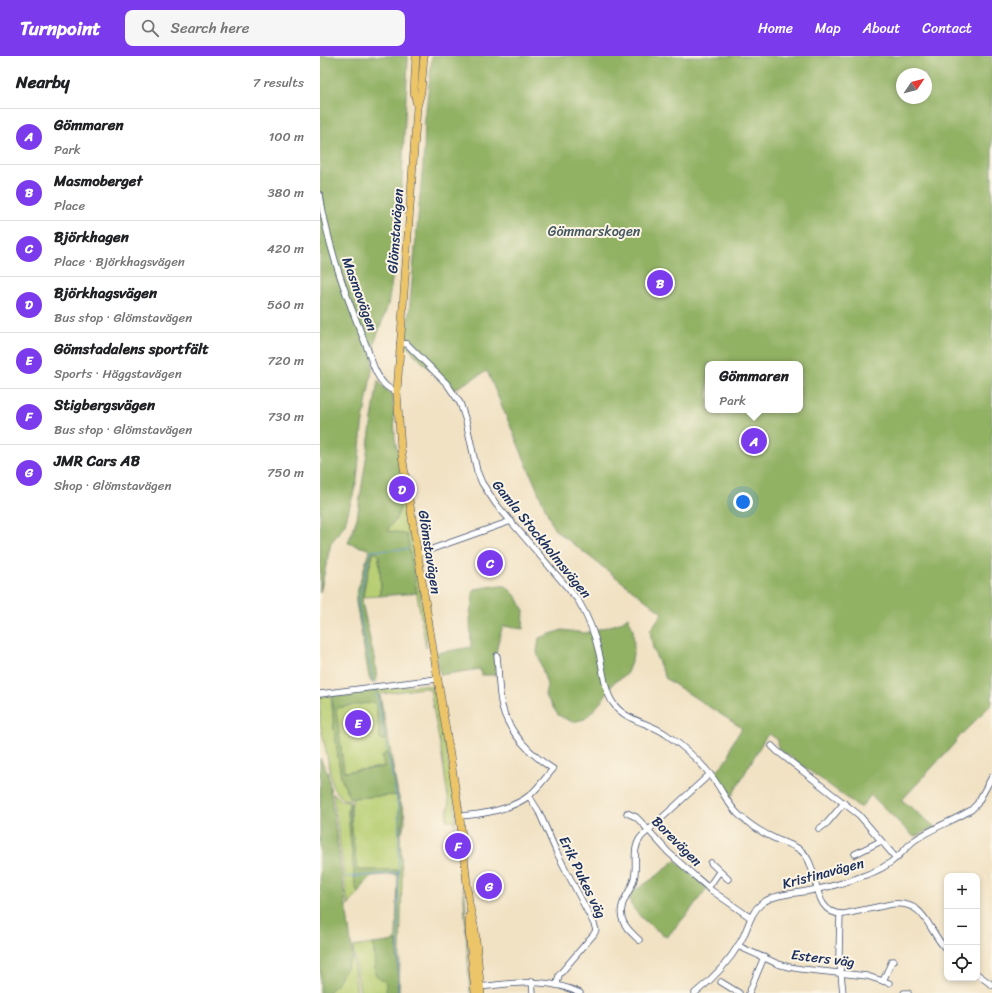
<!DOCTYPE html>
<meta charset="utf-8">
<style>
body{margin:0;font-family:Sriracha,sans-serif;background:#f6f6f6;color:#202124}
.controls{position:absolute;right:12px;bottom:12px;display:grid;overflow:hidden;border-radius:8px;box-shadow:0 2px 6px #0003}
.controls button{width:36px;height:36px;display:grid;place-items:center;padding:0;border:0;border-bottom:1px solid #e0e0e0;background:#fff;color:#202124;font:20px sans-serif}
.compass{position:absolute;left:576px;top:12px;width:36px;height:36px;border-radius:50%;background:#fff;box-shadow:0 2px 6px #0003;rotate:55deg}
.you{position:absolute;left:423px;top:446px;width:14px;height:14px;margin:-10px;border:3px solid #fff;border-radius:50%;background:#1a73e8;box-shadow:0 0 0 6px #1a73e833}
.badge{display:grid;place-items:center;width:26px;height:26px;border-radius:50%;background:#7c3aed;color:#fff;font-size:13px;font-weight:700}
.pin{position:absolute;translate:-50% -50%;border:2px solid #fff;box-shadow:0 1px 4px #0006}
.popup{position:absolute;left:385px;top:305px;width:98px;height:52px;box-sizing:border-box;display:grid;place-content:center;border-radius:8px;background:#fff;filter:drop-shadow(0 1px 3px #0005);font-size:13px;white-space:nowrap;color:#757577}
.popup b{font-size:15px;color:#202124}
.popup::after{content:'';position:absolute;left:50%;top:100%;margin-left:-8px;border:8px solid transparent;border-top-color:#fff}
.list{margin:0;padding:0;list-style:none}
h2{display:flex;justify-content:space-between;align-items:center;height:52px;margin:0;padding:0 16px;font-size:17px}
h2 small{font-size:13px;font-weight:400;color:#757577}
.list li{display:grid;grid-template-columns:26px 1fr auto;gap:12px;align-items:center;box-sizing:border-box;height:56px;padding:0 16px;border-top:1px solid #e0e0e0}
.list b{display:block;font-size:15px;white-space:nowrap}
.list p{margin:0;font-size:13px;white-space:nowrap;color:#757577}
.list em{font-size:13px;font-style:normal;color:#757577}
.icon{flex:none;width:22px;height:22px;fill:none;stroke:currentColor;stroke-width:2;stroke-linecap:round;stroke-linejoin:round}
.map{position:relative;flex:none;width:672px;height:937px;overflow:hidden}
header{display:flex;align-items:center;gap:24px;box-sizing:border-box;height:56px;padding:0 20px;background:#7c3aed;color:#fff}
header strong{font-size:19px}
nav{display:flex;gap:22px;margin-inline-start:auto;font-size:14px}
.search{width:280px;height:36px;background:#f6f6f6;display:flex;align-items:center;gap:10px;box-sizing:border-box;padding:0 14px;border-radius:8px;color:#757577;font-size:15px}
main{display:flex}
aside{flex:1;background:#fff}
.map>svg:first-child{display:block}
.green{fill:#b7ce72;stroke:#697e68}
.forest{fill:#91b164;stroke:#567061;fill-rule:evenodd}
.lines{fill:none;stroke-linecap:round;stroke-linejoin:round}
.stream{stroke:#699cd4;stroke-width:1}
.minor-casing{stroke:#3b4a6d;stroke-width:7}
.major-casing{stroke:#3b4a6d;stroke-width:8}
.minor{stroke:#fff;stroke-width:5.5}
.major{stroke:#edc569;stroke-width:7}
.labels{text-anchor:middle;stroke-width:4;stroke-linejoin:round;paint-order:stroke}
.street-label{font-size:14px;fill:#1b2f5e;stroke:#fcf5e5}
.park-label{font-size:14px;fill:#425763;stroke:#fcf5e5}
</style>
<header>
<strong>Turnpoint</strong>
<div class="search"><svg class="icon" aria-label="search" viewBox="0 0 24 24"><circle cx="10" cy="10" r="6"/><path d="M15 15l6 6"/></svg>Search here</div>
<nav><a>Home</a><a>Map</a><a>About</a><a>Contact</a></nav>
</header>
<main>
<aside>
<h2>Nearby<small>7 results</small></h2>
<ul class="list">
<li><span class="badge">A</span><div><b>Gömmaren</b><p>Park</p></div><em>100 m</em></li>
<li><span class="badge">B</span><div><b>Masmoberget</b><p>Place</p></div><em>380 m</em></li>
<li><span class="badge">C</span><div><b>Björkhagen</b><p>Place · Björkhagsvägen</p></div><em>420 m</em></li>
<li><span class="badge">D</span><div><b>Björkhagsvägen</b><p>Bus stop · Glömstavägen</p></div><em>560 m</em></li>
<li><span class="badge">E</span><div><b>Gömstadalens sportfält</b><p>Sports · Häggstavägen</p></div><em>720 m</em></li>
<li><span class="badge">F</span><div><b>Stigbergsvägen</b><p>Bus stop · Glömstavägen</p></div><em>730 m</em></li>
<li><span class="badge">G</span><div><b>JMR Cars AB</b><p>Shop · Glömstavägen</p></div><em>750 m</em></li>
</ul>
</aside>
<div class="map">
<svg width="672" height="937" viewBox="0 0 672 937">
<rect width="100%" height="100%" fill="#fcf5e5"/>
<filter id="ink" filterUnits="userSpaceOnUse"><feTurbulence type="fractalNoise" baseFrequency=".025" numOctaves="2"/><feDisplacementMap in="SourceGraphic" scale="8" xChannelSelector="R" yChannelSelector="G"/><feConvolveMatrix kernelMatrix="1 2 1 2 8 2 1 2 1" color-interpolation-filters="sRGB"/></filter>
<filter id="wash" filterUnits="userSpaceOnUse"><feTurbulence type="fractalNoise" baseFrequency=".012" numOctaves="4" result="noise"/><feDisplacementMap in="SourceGraphic" scale="16" xChannelSelector="R" yChannelSelector="G"/><feGaussianBlur stdDeviation="0.9" result="paint"/><feColorMatrix in="noise" values="0 0 0 0 0 0 0 0 0 0 0 0 0 0 0 0 0 1.4 0 .05"/><feComposite in="paint" operator="in"/></filter>
<g filter="url(#wash)">
<rect width="100%" height="100%" fill="#f1e2c4"/>
<g class="green">
<polygon points="84,441 105,565 107,580 106,592 93,514 68,475 69,471 76,463"/>
<polygon points="54,496 56,497 59,500 61,530 59,540 43,541 46,523"/>
<path d="M102 629 110 630 114 635C123 674 130 713 135 752 136 762 135 773 136 783 138 797 142 810 144 824L151 937H150L142 812 139 806 135 785V767L133 765 126 764 129 748 122 700 110 634 106 632H103L60 638 78 738 85 760V766L82 777 81 778 83 764V756L74 725 64 711 24 716 15 651 55 646 60 682 64 684 61 648 58 633Z"/>
<path d="M11 639 14 672 21 721 29 741 31 742 76 739 79 755V778H80L82 820 79 937H78L77 885 66 887 73 885 76 882 78 821 76 818H79L75 814 40 815 36 813C35 801 28 751 33 744L23 743 13 732 8 704 0 667V640Z"/>
<polygon points="13,737 21,744 29,745 28,757 35,829 38,837 28,850"/>
<path d="M53 888C55 897 53 914 58 920 61 924 65 924 68 928L66 937H40L33 891Z"/>
<path d="M31 902H33L37 937H7C9 935 12 933 15 930 17 928 30 905 31 902Z"/>
</g>
<g class="forest">
<polygon points="0,0 87,0 88,3 79,181 68,249 55,285 52,314 42,371 37,424 25,468 11,487 0,537"/>
<path d="M112 0H672V648L639 681 634 688 582 744 615 771 594 781 551 739 541 752 458 692V684L449 678 445 682 410 743 394 718 409 701 412 688 422 672 346 623 333 593 330 575 342 557 234 473 167 315 131 335 86 290 104 97 105 63ZM582 18H606V42H582ZM388 308H480V354H388Z"/>
<polygon points="58,324 64,332 73,339 75,383 80,407 80,429 84,441 76,463 69,471 68,475 77,476 87,479 97,537 59,540 61,530 59,500 56,497 53,496 44,530 42,546 55,606 57,624 54,627 51,626 49,621 36,546 36,540 49,495 48,493 28,487 37,462"/>
<path d="M175 530H186L197 541 204 555 203 573 183 570C177 587 174 602 176 619H161L160 613 120 619 116 597 151 591 150 559 154 533Z"/>
<polygon points="308,561 313,573 314,592 312,604 306,619 294,626 281,646 265,663 252,666 238,659 225,639 227,629 217,596 219,582 242,574 265,577 300,567"/>
<polygon points="58,633 66,683 64,684 60,682 55,646 16,652 24,716 64,711 62,700 66,697 69,699 78,740 83,756 83,764 81,778 79,779 79,755 76,739 31,742 29,741 21,721 14,672 12,639"/>
<path d="M0 702 7 716H8L33 902H31C30 906 17 928 15 930 12 933 9 935 7 937H0Z"/>
<polygon points="29,745 31,746 30,756 37,814 79,814 79,818 51,820 38,837 35,829 28,757"/>
<path d="M355 804 387 832 369 856 347 881C335 873 317 861 311 848 309 845 310 842 310 838L338 819Z"/>
<path d="M77 885 78 937H66C68 918 60 929 55 917 54 913 55 909 55 904 55 899 54 894 53 888Z"/>
</g>
<g class="lines">
<g class="stream">
<polyline points="54,628 38,548 39,541 51,495 89,493"/>
<polyline points="56,635 79,755 78,937"/>
<polyline points="26,821 79,817"/>
</g>
</g>
</g>
<g filter="url(#ink)">
<g class="lines">
<defs>
<g id="minor">
<path d="M0 139C8 192 26 240 46 289 51 302 55 320 66 330 69 333 73 334 77 336"/>
<path d="M80 287 87 288 127 328 140 347 146 365 157 415 162 427 176 448 258 544C268 561 275 578 279 597 283 612 284 634 293 647 306 666 330 666 347 679 364 691 381 706 393 722 402 734 408 749 419 759 430 769 444 778 458 784 464 787 471 788 477 792 503 805 487 859 524 858L572 848C607 844 607 875 627 894"/>
<polyline points="98,498 191,465"/>
<polyline points="0,638 117,623"/>
<polyline points="452,690 457,695 539,759 576,802"/>
<polyline points="209,740 219,756 237,797 274,868 276,874 274,878 239,919 237,928"/>
<polyline points="307,757 316,761 321,766 348,796 377,822 391,834 431,862"/>
<path d="M139 760C161 759 193 753 210 739 219 731 226 721 233 713 211 699 188 676 182 650 178 634 179 616 177 600"/>
<polyline points="499,773 507,767 524,747"/>
<polyline points="535,798 561,785"/>
<polyline points="391,807 408,823"/>
<polyline points="388,832 399,816"/>
<polyline points="520,858 519,899 523,937"/>
<path d="M319 884C312 877 304 871 302 862 298 847 311 836 314 823 318 808 311 794 321 781L390 718"/>
<polyline points="418,890 458,908 469,911 481,913 547,920 563,925 572,905 574,905"/>
<polyline points="657,918 672,929"/>
<polyline points="212,925 213,937"/>
<polyline points="563,925 569,927"/>
<polyline points="401,926 419,937"/>
<path d="M157 931C194 928 225 920 260 937"/>
<path d="M375 937C393 923 410 904 421 885 428 873 430 857 441 848 455 837 477 838 493 834 510 831 527 826 543 820 555 816 568 810 577 801 583 796 588 789 595 784 612 772 633 765 651 754L657 748 672 721"/>
<polyline points="429,937 444,901"/>
<polyline points="584,937 588,937"/>
</g>
<g id="major">
<polyline points="96,0 94,36 97,49"/>
<polyline points="104,0 101,36 97,51 77,336 81,393 140,762 149,847 155,874 161,937"/>
<polyline points="149,860 149,874 155,937"/>
</g>
</defs>
<use href="#minor" class="minor-casing"/>
<use href="#major" class="major-casing"/>
<use href="#minor" class="minor"/>
<use href="#major" class="major"/>
</g>
</g>
<g class="labels">
<g class="street-label">
<text transform="translate(75 175) rotate(-86)" y="5">Glömstavägen</text>
<text transform="translate(40 238) rotate(70)" y="5">Masmovägen</text>
<text transform="translate(222 483) rotate(51)" y="5">Gamla Stockholmsvägen</text>
<text transform="translate(110 496) rotate(81)" y="5">Glömstavägen</text>
<text transform="translate(357 785) rotate(45)" y="5">Borevägen</text>
<text transform="translate(503 817) rotate(-15)" y="5">Kristinavägen</text>
<text transform="translate(263 821) rotate(64)" y="5">Erik Pukes väg</text>
<text transform="translate(503 902) rotate(7)" y="5">Esters väg</text>
</g>
<g class="park-label">
<text x="274" y="180">Gömmarskogen</text>
</g>
</g>
</svg>
<div class="controls">
<button>+</button>
<button>−</button>
<button><svg class="icon" aria-label="locate" viewBox="0 0 24 24"><circle cx="12" cy="12" r="6"/><path d="M12 2v4M12 18v4M2 12h4M18 12h4"/></svg></button>
</div>
<svg class="compass" viewBox="-18 -18 36 36"><path d="M0-13l5 13h-10z" fill="#e53935"/><path d="M0 13l5-13h-10z" fill="#757577"/></svg>
<div class="you"></div>
<div class="pin badge" style="left:434px;top:385px">A</div>
<div class="popup"><b>Gömmaren</b>Park</div>
<div class="pin badge" style="left:340px;top:227px">B</div>
<div class="pin badge" style="left:170px;top:507px">C</div>
<div class="pin badge" style="left:82px;top:433px">D</div>
<div class="pin badge" style="left:38px;top:667px">E</div>
<div class="pin badge" style="left:138px;top:790px">F</div>
<div class="pin badge" style="left:169px;top:830px">G</div>
</div>
</main>
